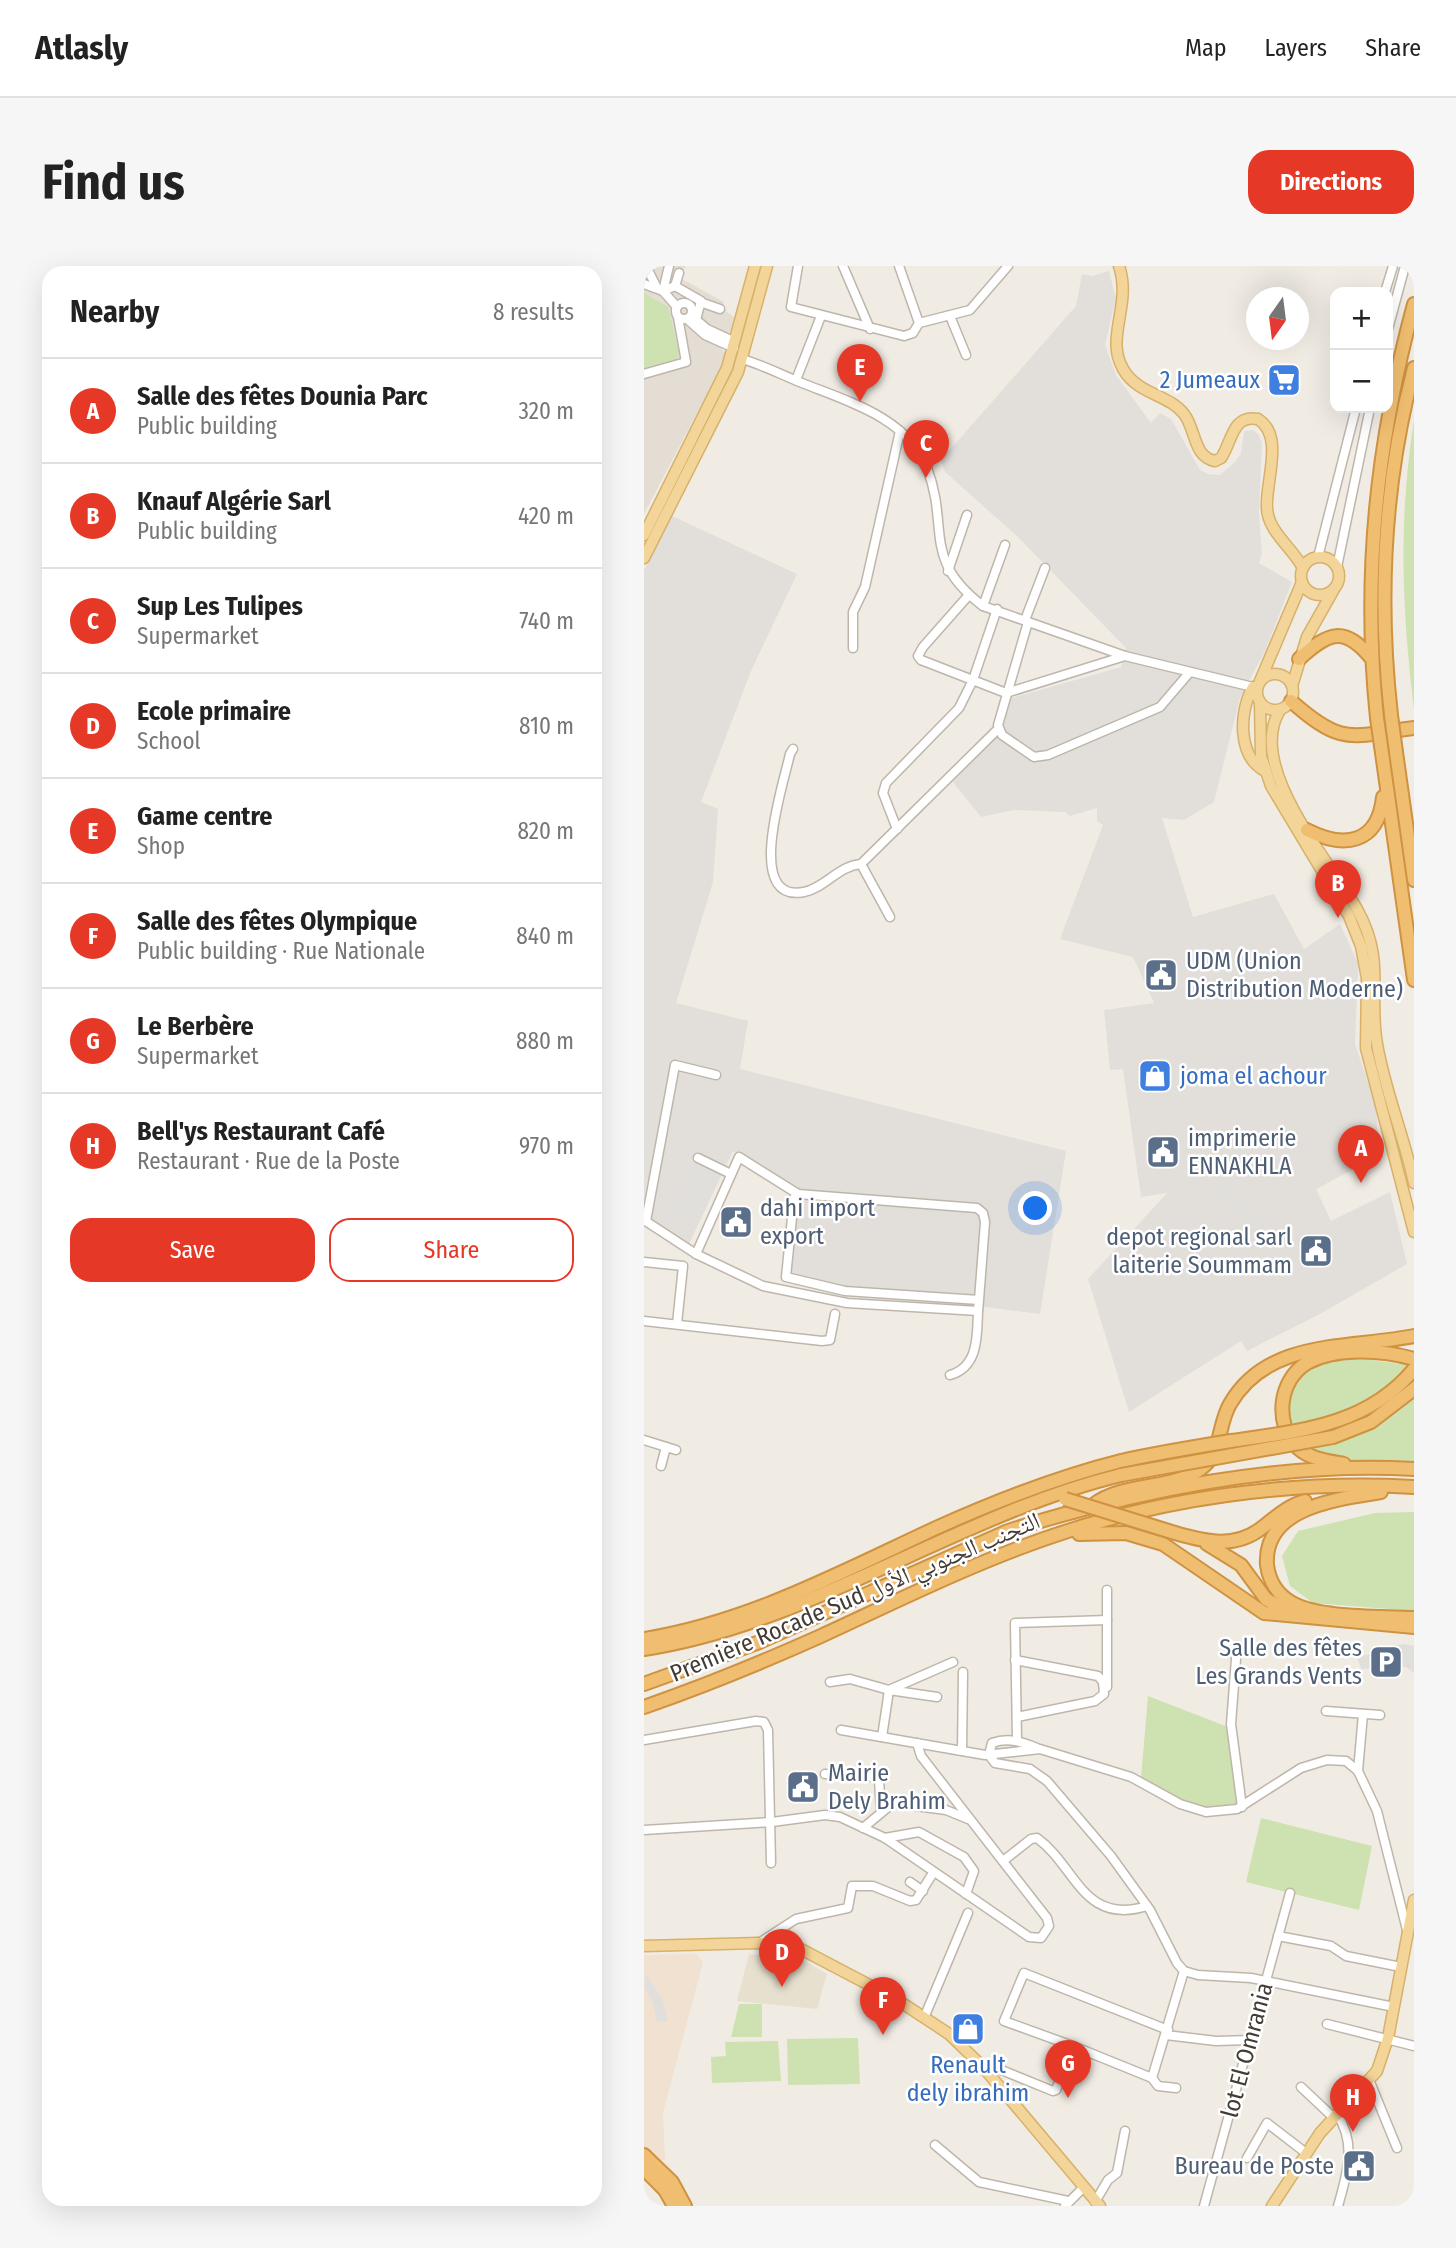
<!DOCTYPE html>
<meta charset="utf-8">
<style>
body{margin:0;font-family:"Fira Sans Condensed","Noto Naskh Arabic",sans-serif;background:#f6f6f6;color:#222}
.controls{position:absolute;right:21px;top:21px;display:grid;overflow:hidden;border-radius:14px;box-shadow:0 7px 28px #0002}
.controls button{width:63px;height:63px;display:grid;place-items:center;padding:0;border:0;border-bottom:2px solid #e0e0e0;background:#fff;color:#222;font:35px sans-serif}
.compass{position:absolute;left:602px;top:21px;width:63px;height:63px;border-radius:50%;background:#fff;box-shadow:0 7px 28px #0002;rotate:194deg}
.you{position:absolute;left:392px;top:943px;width:24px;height:24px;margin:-18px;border:5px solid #fff;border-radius:50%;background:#1a73e8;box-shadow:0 0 0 10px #1a73e833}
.badge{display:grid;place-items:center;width:46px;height:46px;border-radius:50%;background:#e53826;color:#fff;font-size:23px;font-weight:700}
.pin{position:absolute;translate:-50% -58px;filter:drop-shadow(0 2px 4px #0008)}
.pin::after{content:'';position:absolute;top:37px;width:24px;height:21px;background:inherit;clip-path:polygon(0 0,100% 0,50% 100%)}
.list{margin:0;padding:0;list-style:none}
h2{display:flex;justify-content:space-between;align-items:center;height:91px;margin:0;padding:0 28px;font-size:30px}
h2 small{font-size:23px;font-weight:400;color:#767676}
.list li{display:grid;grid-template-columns:46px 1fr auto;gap:21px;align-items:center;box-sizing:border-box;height:105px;padding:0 28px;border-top:2px solid #e0e0e0}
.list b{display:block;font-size:26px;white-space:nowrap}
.list p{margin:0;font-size:23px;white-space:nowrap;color:#767676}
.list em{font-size:23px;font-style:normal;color:#767676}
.actions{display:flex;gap:14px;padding:21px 28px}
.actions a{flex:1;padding:16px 0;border:2px solid #e53826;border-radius:21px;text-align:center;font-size:24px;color:#e53826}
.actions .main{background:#e53826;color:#fff}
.map{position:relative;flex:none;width:770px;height:1940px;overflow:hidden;border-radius:21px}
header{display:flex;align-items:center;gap:42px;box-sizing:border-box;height:98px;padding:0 35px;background:#fff;border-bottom:2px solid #e0e0e0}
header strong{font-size:33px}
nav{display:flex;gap:38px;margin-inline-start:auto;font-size:24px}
.intro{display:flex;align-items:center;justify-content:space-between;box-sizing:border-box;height:168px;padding:0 42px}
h1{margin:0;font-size:49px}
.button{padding:18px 32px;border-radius:21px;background:#e53826;color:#fff;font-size:24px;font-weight:700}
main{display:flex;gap:42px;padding:0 42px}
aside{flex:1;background:#fff;border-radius:21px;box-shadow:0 7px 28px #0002}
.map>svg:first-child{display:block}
.residential{fill:#e4ddd3}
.commercial{fill:#f1e1d1}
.industrial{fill:#e2ded9}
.education{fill:#e8e0cf}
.green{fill:#cee1b0}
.parking{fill:#e1dfdc}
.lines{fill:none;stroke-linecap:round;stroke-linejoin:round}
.minor-casing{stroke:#beb6ab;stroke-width:11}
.major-casing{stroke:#d7b16b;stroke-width:13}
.highway-casing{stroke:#ce9241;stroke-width:16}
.minor{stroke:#fff;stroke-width:8}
.major{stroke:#f4d599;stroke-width:10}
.highway{stroke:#f0be70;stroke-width:12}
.highway-bridge-casing{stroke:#ce9241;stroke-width:16;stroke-linecap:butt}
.highway-bridge{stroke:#f0be70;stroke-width:12}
.labels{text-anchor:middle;stroke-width:5;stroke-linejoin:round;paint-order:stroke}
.shop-label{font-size:24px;fill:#366cbe;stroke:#fff;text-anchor:end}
.service-label{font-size:24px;fill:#4e5e75;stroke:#fff;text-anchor:start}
.street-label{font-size:24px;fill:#423c35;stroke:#fff}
</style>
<header>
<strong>Atlasly</strong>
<nav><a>Map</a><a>Layers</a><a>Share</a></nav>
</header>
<div class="intro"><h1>Find us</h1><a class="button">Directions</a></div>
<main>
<aside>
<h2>Nearby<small>8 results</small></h2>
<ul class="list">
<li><span class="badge">A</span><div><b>Salle des fêtes Dounia Parc</b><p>Public building</p></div><em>320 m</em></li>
<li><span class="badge">B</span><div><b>Knauf Algérie Sarl</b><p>Public building</p></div><em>420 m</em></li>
<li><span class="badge">C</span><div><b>Sup Les Tulipes</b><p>Supermarket</p></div><em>740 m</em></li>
<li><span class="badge">D</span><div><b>Ecole primaire</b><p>School</p></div><em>810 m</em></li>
<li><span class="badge">E</span><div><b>Game centre</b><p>Shop</p></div><em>820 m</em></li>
<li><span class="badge">F</span><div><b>Salle des fêtes Olympique</b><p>Public building · Rue Nationale</p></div><em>840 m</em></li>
<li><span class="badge">G</span><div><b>Le Berbère</b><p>Supermarket</p></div><em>880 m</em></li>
<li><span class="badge">H</span><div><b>Bell'ys Restaurant Café</b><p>Restaurant · Rue de la Poste</p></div><em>970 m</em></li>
</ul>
<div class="actions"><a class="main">Save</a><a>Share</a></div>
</aside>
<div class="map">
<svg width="770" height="1940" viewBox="0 0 770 1940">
<rect width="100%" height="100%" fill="#f0ece4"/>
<polygon class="residential" points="0,0 41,0 38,13 80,36 78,42 90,51 86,66 79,68 76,81 81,87 75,105 0,248"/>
<polygon class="commercial" points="52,1688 59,1696 19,1847 21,1894 16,1894 0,1882 0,1689"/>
<g class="industrial">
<polygon points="465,5 472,33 461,79 472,109 507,157 516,147 527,153 556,204 564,208 576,209 591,196 597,187 600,165 609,164 614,168 618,177 615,247 618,288 615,297 648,316 621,385 596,432 570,536 540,554 518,552 549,651 630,628 660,683 696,658 714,697 711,778 732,840 734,870 709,872 714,901 672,923 687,955 746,926 763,998 674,1049 603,1085 597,1075 485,1146 444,1013 523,927 497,931 479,803 466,804 460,744 510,737 489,691 416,673 459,559 453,555 453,542 426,550 421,546 370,544 337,551 309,516 352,468 368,432 477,401 482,382 373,270 301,206 297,194 432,40 438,8 448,10"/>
<polygon points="28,250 153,308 107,405 57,536 74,543 69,616 32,737 104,755 96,803 422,885 396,1048 139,1015 149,919 89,885 45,978 0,949 0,304"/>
</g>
<polygon class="education" points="105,1688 161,1695 183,1708 173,1743 93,1735"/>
<g class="green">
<polygon points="0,27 24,41 35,86 33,94 0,104"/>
<path d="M770 154V444C758 344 754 255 770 154Z"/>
<path d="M720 1093 770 1100V1196C743 1195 697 1199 673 1189 636 1175 633 1123 667 1103 683 1094 702 1094 720 1093Z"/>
<polygon points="770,1246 770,1345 669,1337 646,1320 638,1290 654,1265 731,1247"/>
<polygon points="504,1430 584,1461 595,1539 558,1542 543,1539 497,1512"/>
<polygon points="617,1552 728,1580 715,1644 602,1616"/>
<polygon points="95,1738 118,1738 118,1771 87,1771"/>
<polygon points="214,1772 216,1818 144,1819 143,1773"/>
<polygon points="134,1775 137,1815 68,1817 67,1791 82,1790 81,1776"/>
</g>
<g class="parking">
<polygon points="714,699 708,749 697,749 687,716"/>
<polygon points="52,899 76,910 54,954 31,943"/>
<polygon points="580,914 616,972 609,976 574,918"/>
<polygon points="760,1378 770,1380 770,1407 762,1401 717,1403 713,1391 726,1388 726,1384"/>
<polygon points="2,1709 18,1732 24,1755 13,1756 9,1736 0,1721"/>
<polygon points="239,1734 256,1744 252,1751 247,1749 242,1757 229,1749"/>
</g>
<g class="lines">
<defs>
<g id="minor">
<polyline points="2,0 12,20"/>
<polyline points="154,0 147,41 260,70 269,67 275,57 255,0"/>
<polyline points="199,0 226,63"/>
<polyline points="0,18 19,25 33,41"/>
<polyline points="31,20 35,7"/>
<polyline points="19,25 31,20 57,35 52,54"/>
<polyline points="19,25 25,0"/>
<polyline points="741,26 749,0"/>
<polyline points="59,37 76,43"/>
<circle cx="40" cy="45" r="8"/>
<polyline points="306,50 322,89"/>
<polyline points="49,51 63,63 91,76"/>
<polyline points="43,53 61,69 90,82"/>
<polyline points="275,57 326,44 364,0"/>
<polyline points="744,63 761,0"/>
<path d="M98 93C119 99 138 109 158 117 203 135 264 152 283 202 306 262 277 293 339 340L481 390 613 422"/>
<polyline points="0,108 42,96 34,51"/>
<polyline points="152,114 177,50"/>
<polyline points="674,291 712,142"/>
<polyline points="693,301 726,142"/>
<polyline points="304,305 323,249"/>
<polyline points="324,330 279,381 274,390 277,394 362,427 481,390"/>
<polyline points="339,340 361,279"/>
<polyline points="381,354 401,302"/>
<polyline points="384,356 354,459 358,469 390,491 404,489 516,441 545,407"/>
<polyline points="209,382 209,346 221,321 256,165"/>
<path d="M149 483 146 488C140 516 99 638 160 626 181 622 194 600 217 598L354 463"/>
<polyline points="253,563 239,527 242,517 315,442 329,414 353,343"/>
<polyline points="217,598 246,651"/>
<polyline points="54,892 87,908"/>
<polyline points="0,954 52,988 119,1020 203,1037 334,1045 335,1034 341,956 339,947 333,942 154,928 150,932 142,1011 201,1025 335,1034"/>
<polyline points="2,955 31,799 72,809"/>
<polyline points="52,988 95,891 154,928"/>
<polyline points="0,996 39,1000 33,1058"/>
<polyline points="0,1055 178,1075 186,1074 191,1048"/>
<path d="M306 1109C335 1101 333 1069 334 1045"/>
<polyline points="0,1174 32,1184"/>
<polyline points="17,1200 22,1181"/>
<polyline points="463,1324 463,1421"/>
<polyline points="593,1380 587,1458 598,1541"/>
<polyline points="371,1394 454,1410 459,1416 460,1428 451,1435 373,1451"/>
<polyline points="186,1416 206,1413 245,1424 309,1396"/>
<polyline points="682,1445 736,1449"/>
<polyline points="197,1464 341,1489 396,1483 487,1511 536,1538 562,1546 593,1543 657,1502 683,1494 702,1495 714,1505 733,1545 763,1664"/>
<polyline points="238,1471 245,1424 293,1431"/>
<polyline points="0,1474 112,1455 120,1456 124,1464 127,1597"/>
<polyline points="373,1474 371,1357 463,1354"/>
<path d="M393 1482C378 1476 365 1471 348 1477L345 1489 351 1497 386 1503 403 1515 467 1590 506 1644 533 1697 540 1705 554 1709 607 1712 750 1741"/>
<polyline points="318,1485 319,1406"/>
<polyline points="714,1505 719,1448"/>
<polyline points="181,1508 231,1511 235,1514 237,1545"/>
<polyline points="219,1562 249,1537 302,1544 324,1553"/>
<polyline points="0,1564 128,1556 181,1549 196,1551 241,1572 385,1671 397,1672 405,1660 403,1652 277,1490 273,1477"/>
<polyline points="241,1572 275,1566 320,1591 330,1605 322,1628"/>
<path d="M359 1595 387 1573 393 1572C432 1600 439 1660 503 1640"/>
<polyline points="266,1616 279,1625"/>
<polyline points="634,1670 687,1680 702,1690 757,1701"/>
<polyline points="115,1677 152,1653 204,1642 208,1620 229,1620 266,1635 272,1634 289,1607"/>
<polyline points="280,1752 324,1647"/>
<polyline points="683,1758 770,1780"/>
<polyline points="522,1769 572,1775 606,1774"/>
<polyline points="429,1780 360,1755 380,1707 524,1764"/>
<polyline points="339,1801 350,1801 409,1825 412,1824 429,1780 508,1812 540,1705"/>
<polyline points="508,1812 514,1820 532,1822"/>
<polyline points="726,1816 753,1882"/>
<polyline points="657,1821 690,1852"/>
<path d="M693 1848C713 1878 703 1908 694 1940"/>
<polyline points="291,1879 335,1916 424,1935"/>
<polyline points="603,1892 623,1857 662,1887"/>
<polyline points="451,1936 464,1914 473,1907 481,1865"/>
<polyline points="421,1940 438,1923"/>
<polyline points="560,1940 646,1627"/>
</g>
<g id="major">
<path d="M475 0C489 42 457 75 483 109 498 128 526 130 540 148 552 163 549 191 571 195L577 192C588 176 588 148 614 153 641 170 621 216 623 242 624 266 648 281 659 302"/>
<polyline points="0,269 83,102 111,0"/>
<circle cx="676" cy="310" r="19"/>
<polyline points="0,292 94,106 123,0"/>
<circle cx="631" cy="426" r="18"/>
<polyline points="616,415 658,316"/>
<polyline points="648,420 663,371 689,325"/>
<path d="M609 421C595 445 593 490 621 505"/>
<polyline points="616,437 617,490 627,520 705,650 717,680 723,712 722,782 770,966"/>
<path d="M636 444C601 500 685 594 713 643 742 695 724 727 733 778 741 825 760 870 770 917"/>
<polyline points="0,1680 115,1677 151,1680 252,1733 305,1768 339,1801 456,1940"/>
<polyline points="628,1940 676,1867 733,1805 744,1772 770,1634"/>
</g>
<g id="highway">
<path d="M655 393C685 366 700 359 728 393"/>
<path d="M647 435C699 481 706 470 770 462"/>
<path d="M747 449C734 333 740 215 770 102"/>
<path d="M733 452C718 310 733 175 770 38"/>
<polyline points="752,486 770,614"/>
<polyline points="738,487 770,714"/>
<path d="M663 564C700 583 734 578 739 531"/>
<path d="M700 1198C684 1195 666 1193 654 1182 630 1159 634 1114 663 1097 693 1081 738 1084 770 1093"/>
<path d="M737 1226C696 1233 619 1240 623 1299 625 1315 634 1329 648 1337 677 1353 737 1350 770 1352"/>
<path d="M449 1239C479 1216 526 1224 555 1204 579 1188 573 1160 586 1138 624 1072 707 1083 770 1070"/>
<path d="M531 1267C562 1276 592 1283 619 1261 632 1251 645 1239 661 1235"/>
<polyline points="435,1268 482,1267 519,1278 620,1347 770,1361"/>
<polyline points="563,1278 597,1299 622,1333 647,1348"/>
<path d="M0 1373C105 1356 197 1306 292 1262 352 1235 413 1211 477 1195"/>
<path d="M0 1383C169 1357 312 1249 477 1209"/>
<path d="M0 1418 113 1377 364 1265C490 1225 637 1195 770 1203"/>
<path d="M0 1441C60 1420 119 1396 177 1370 251 1336 323 1300 400 1273 516 1232 647 1214 770 1221"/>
<polyline points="0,1889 28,1916 41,1940"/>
<polyline points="0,1903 21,1924 30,1940"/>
</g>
</defs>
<use href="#minor" class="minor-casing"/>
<use href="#major" class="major-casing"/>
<use href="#highway" class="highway-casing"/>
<use href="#minor" class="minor"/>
<use href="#major" class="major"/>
<use href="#highway" class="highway"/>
<defs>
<g id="highway-bridge">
<polyline points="747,449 752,486"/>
<polyline points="733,452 738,487"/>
<path d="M477 1195C513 1187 550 1181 587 1175 655 1165 723 1160 770 1103"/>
<polyline points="477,1209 689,1171 727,1156 770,1123"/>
<polyline points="421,1233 531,1267"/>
</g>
</defs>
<use href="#highway-bridge" class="highway-bridge-casing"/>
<use href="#highway-bridge" class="highway-bridge"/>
</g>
<defs>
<symbol id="supermarket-square" viewBox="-11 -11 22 22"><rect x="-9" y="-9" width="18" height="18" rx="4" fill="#3f7fe0" stroke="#fff"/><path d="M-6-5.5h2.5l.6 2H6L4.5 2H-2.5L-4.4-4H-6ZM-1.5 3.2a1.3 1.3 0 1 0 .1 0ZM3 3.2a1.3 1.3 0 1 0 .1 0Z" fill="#fff"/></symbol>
<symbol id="civic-square" viewBox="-11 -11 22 22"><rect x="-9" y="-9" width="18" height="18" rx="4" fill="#5c6f8a" stroke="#fff"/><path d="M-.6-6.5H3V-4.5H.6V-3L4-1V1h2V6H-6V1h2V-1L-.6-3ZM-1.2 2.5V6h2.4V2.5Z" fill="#fff"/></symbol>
<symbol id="shop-square" viewBox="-11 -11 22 22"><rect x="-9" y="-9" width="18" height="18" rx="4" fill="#3f7fe0" stroke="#fff"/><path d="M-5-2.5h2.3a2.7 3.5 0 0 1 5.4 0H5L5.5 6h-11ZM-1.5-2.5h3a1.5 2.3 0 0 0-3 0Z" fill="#fff"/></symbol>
<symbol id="parking-square" viewBox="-11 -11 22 22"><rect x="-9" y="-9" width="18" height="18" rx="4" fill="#5c6f8a" stroke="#fff"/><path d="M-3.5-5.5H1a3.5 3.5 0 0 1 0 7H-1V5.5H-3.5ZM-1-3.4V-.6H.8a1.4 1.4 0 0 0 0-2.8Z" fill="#fff"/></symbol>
</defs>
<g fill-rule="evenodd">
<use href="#supermarket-square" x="621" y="95" width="38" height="38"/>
<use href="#civic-square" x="498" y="690" width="38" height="38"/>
<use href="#shop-square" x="492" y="791" width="38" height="38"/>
<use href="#civic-square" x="500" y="867" width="38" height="38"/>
<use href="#civic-square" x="73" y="937" width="38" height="38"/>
<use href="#civic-square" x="653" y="966" width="38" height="38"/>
<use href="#parking-square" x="723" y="1377" width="38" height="38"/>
<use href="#civic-square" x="140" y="1502" width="38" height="38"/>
<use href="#shop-square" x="305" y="1744" width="38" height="38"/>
<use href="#civic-square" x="696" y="1881" width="38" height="38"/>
</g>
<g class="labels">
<g class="shop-label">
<text x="616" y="122">2 Jumeaux</text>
<text x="536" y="818" text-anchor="start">joma el achour</text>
<text x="324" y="1807" text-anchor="middle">Renault<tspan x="324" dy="28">dely ibrahim</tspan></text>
</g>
<g class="service-label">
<text x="542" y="703">UDM (Union<tspan x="542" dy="28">Distribution Moderne)</tspan></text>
<text x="544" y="880">imprimerie<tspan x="544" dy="28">ENNAKHLA</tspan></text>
<text x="116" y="950">dahi import<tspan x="116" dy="28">export</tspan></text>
<text x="648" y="979" text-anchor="end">depot regional sarl<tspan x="648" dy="28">laiterie Soummam</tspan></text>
<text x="718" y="1390" text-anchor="end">Salle des fêtes<tspan x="718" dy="28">Les Grands Vents</tspan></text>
<text x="184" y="1515">Mairie<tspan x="184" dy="28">Dely Brahim</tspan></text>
<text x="690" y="1908" text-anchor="end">Bureau de Poste</text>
</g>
<g class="street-label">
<text transform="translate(211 1331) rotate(-23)" y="8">Première Rocade Sud التجنب الجنوبي الأول</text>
<text transform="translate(603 1784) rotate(-75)" y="8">lot El Omrania</text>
</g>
</g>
</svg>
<div class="controls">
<button>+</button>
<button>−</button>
</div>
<svg class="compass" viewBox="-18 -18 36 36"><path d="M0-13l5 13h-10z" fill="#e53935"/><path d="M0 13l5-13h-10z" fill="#767676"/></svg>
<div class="you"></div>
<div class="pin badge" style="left:717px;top:917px">A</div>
<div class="pin badge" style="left:694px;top:652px">B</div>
<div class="pin badge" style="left:282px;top:212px">C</div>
<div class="pin badge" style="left:138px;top:1721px">D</div>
<div class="pin badge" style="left:216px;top:136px">E</div>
<div class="pin badge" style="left:239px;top:1769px">F</div>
<div class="pin badge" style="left:424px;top:1832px">G</div>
<div class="pin badge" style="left:709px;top:1866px">H</div>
</div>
</main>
